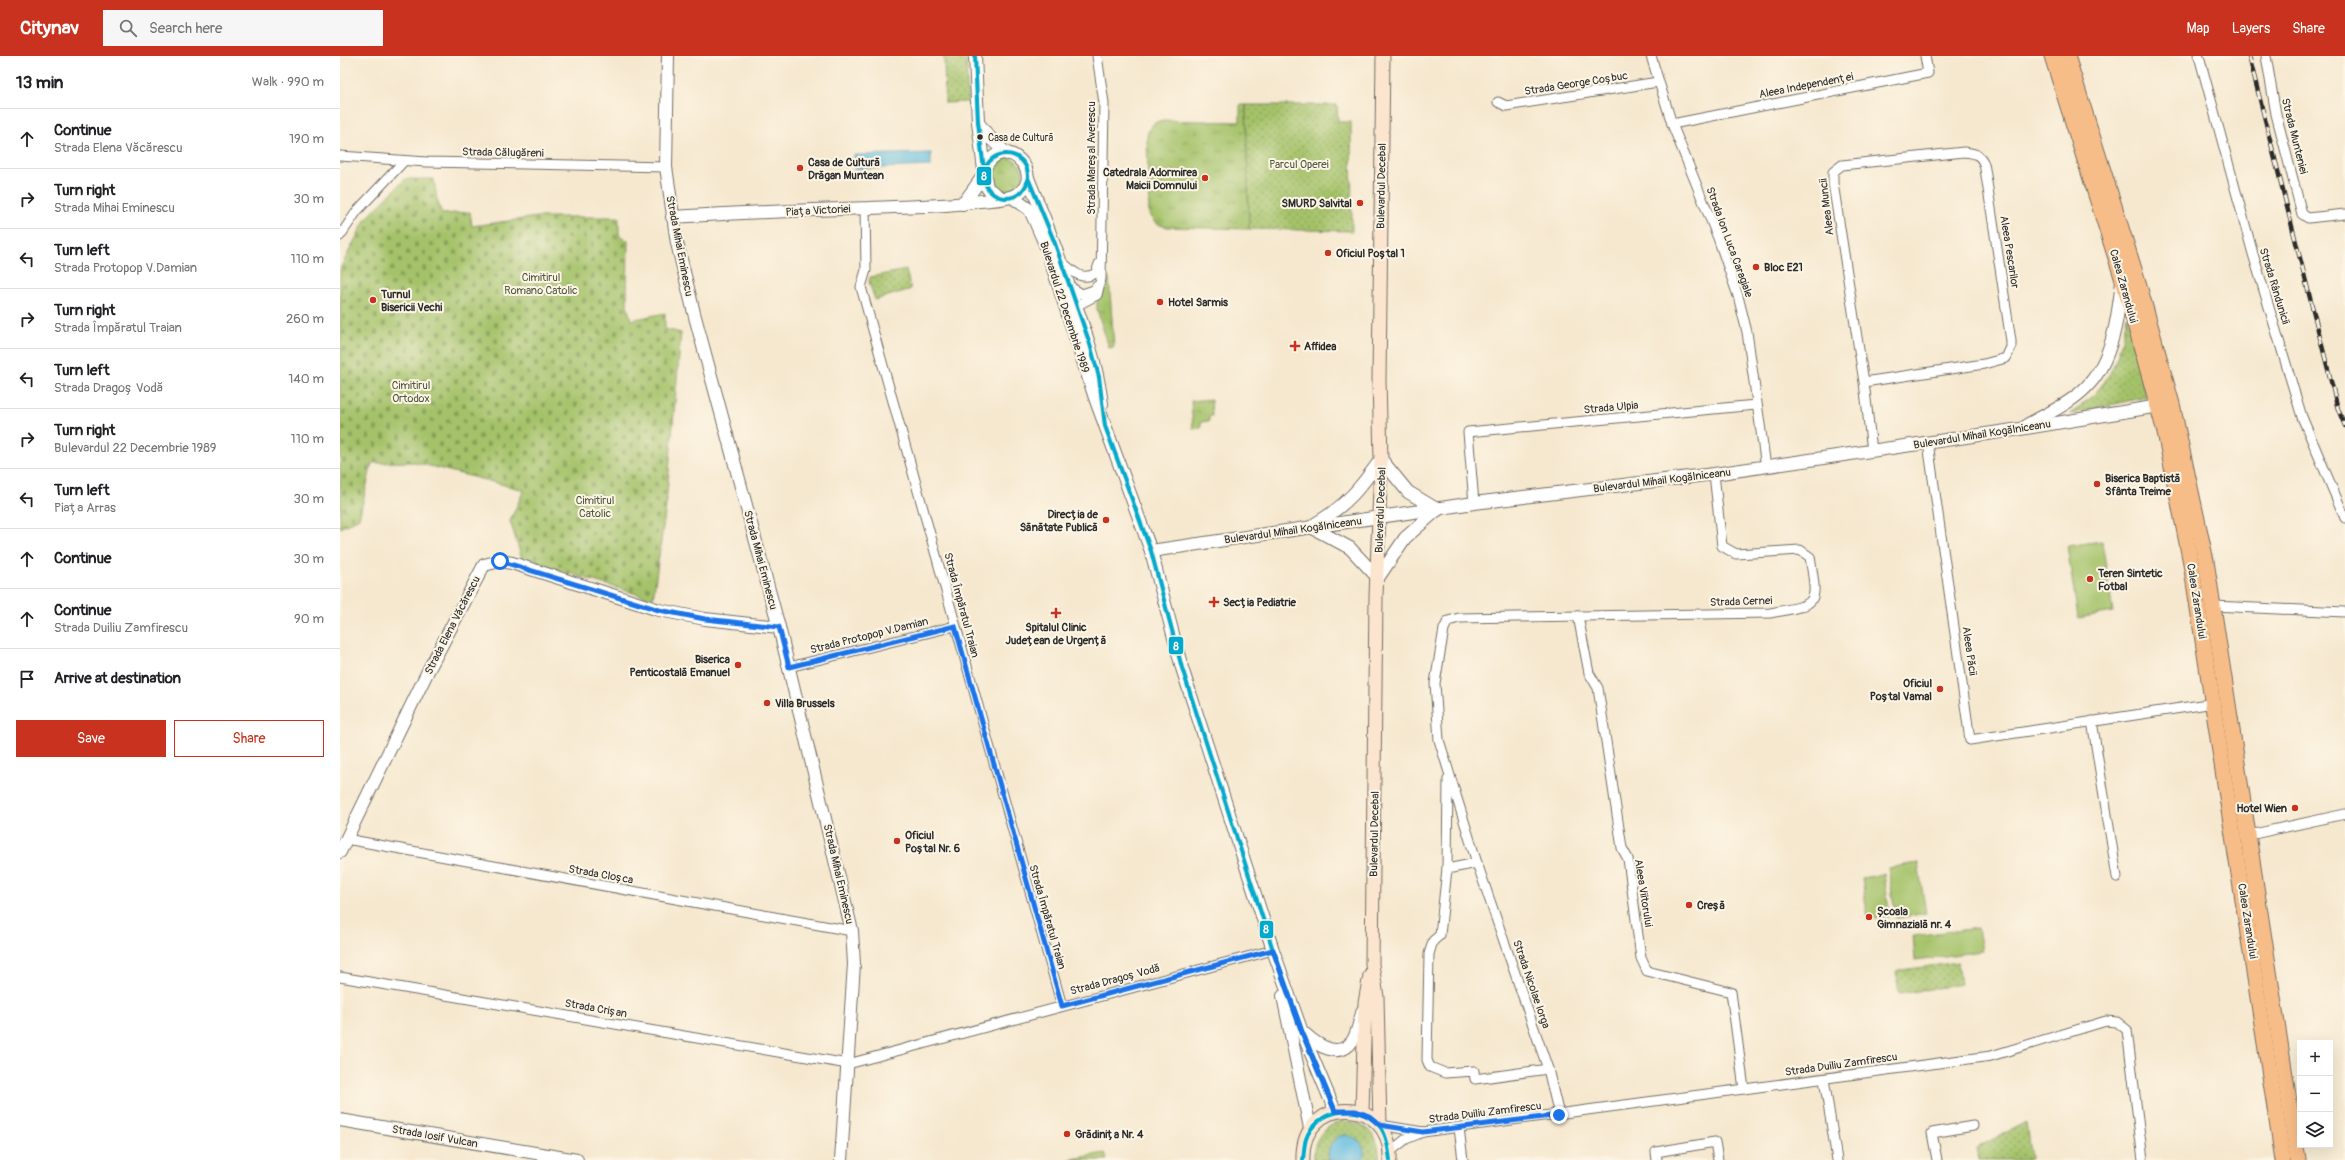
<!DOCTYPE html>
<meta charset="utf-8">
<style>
body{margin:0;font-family:Pangolin,sans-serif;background:#f6f6f6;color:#202124}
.controls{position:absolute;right:12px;bottom:12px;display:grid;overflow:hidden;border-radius:0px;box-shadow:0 4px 16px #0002}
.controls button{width:36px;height:36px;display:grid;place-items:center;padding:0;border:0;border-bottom:1px solid #e0e0e0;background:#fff;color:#202124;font:20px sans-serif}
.stop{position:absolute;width:12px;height:12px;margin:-9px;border:3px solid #1a73e8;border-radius:50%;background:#fff}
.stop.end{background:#1a73e8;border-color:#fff;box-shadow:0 1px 4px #0008}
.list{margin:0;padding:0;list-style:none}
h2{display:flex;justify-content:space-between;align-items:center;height:52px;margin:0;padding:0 16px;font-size:17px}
h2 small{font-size:13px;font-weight:400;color:#757577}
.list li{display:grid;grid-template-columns:26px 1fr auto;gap:12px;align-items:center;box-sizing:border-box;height:60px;padding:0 16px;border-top:1px solid #e0e0e0}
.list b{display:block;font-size:15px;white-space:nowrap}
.list p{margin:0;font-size:13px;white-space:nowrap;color:#757577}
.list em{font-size:13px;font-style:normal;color:#757577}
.actions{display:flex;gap:8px;padding:12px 16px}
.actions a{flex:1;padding:9px 0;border:1px solid #c8321e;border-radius:0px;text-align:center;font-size:14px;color:#c8321e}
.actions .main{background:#c8321e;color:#fff}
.icon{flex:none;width:22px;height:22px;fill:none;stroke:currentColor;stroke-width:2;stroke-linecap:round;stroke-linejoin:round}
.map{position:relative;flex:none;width:2005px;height:1104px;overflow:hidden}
header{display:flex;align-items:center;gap:24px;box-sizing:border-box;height:56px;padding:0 20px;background:#c8321e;color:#fff}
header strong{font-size:19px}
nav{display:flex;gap:22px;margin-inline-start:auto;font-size:14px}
.search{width:280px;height:36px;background:#f6f6f6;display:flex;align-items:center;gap:10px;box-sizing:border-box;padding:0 14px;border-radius:0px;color:#757577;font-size:15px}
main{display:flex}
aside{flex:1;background:#fff}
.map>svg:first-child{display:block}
.grass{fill:url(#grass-tufts);stroke:#68764a}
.cemetery{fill:url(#cemetery-stones);stroke:#68764a}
.park{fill:url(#park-dots);stroke:#68764a}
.pitch{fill:#a4c269;stroke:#68764a}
.water{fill:#62bde0;stroke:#467486}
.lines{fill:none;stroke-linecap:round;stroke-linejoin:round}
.minor-casing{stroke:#726d64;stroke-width:11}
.tertiary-casing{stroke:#726d64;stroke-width:14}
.secondary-casing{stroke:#726d64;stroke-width:15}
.primary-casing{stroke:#726d64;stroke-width:17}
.minor{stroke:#fff;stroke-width:9}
.tertiary{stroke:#fff;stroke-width:12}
.secondary{stroke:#fce5cf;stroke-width:13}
.primary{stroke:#f7bd88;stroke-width:15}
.rail-casing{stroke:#2b2b2b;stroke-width:4.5}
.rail{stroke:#fcf5e5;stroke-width:3;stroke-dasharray:9;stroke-linecap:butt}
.bus-1-casing{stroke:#fcf5e5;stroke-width:7}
.bus-1{stroke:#00a9ce;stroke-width:4}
.route{stroke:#1a73e8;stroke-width:5}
.bus-dot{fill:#2b2b2b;stroke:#fcf5e5;stroke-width:1.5}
.poi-dot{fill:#c8321e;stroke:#fcf5e5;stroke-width:1.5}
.labels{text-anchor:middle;stroke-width:4;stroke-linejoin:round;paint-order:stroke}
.bus-label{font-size:10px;fill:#2b2b2b;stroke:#fcf5e5;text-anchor:start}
.street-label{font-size:11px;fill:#2b2b2b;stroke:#fcf5e5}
.poi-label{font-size:11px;font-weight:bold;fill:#2b2b2b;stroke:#fcf5e5;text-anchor:start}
.park-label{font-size:11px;fill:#4f583e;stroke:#fcf5e5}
.line-badge{stroke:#fcf5e5;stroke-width:1.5}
.badge-label{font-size:11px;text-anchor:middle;font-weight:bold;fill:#fff}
</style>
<header>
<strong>Citynav</strong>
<div class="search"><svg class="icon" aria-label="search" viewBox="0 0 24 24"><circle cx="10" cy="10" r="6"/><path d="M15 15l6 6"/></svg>Search here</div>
<nav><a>Map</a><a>Layers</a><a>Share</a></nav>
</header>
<main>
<aside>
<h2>13 min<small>Walk · 990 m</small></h2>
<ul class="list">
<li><svg class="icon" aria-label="ahead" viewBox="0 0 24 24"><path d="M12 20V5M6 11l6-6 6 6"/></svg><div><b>Continue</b><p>Strada Elena Văcărescu</p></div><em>190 m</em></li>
<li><svg class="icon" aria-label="right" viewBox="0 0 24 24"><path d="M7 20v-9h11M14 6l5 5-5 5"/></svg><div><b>Turn right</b><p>Strada Mihai Eminescu</p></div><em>30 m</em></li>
<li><svg class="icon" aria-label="left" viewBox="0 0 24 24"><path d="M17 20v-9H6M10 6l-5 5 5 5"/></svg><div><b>Turn left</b><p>Strada Protopop V.Damian</p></div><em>110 m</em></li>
<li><svg class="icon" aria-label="right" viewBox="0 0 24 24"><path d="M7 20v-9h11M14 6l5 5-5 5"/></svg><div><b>Turn right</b><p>Strada Împăratul Traian</p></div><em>260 m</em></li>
<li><svg class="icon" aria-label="left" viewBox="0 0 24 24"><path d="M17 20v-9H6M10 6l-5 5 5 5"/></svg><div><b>Turn left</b><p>Strada Dragoș Vodă</p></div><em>140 m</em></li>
<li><svg class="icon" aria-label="right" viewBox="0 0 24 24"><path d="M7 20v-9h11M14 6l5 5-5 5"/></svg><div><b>Turn right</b><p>Bulevardul 22 Decembrie 1989</p></div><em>110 m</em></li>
<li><svg class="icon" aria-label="left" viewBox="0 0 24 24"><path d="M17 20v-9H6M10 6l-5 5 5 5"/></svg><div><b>Turn left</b><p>Piața Arras</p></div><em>30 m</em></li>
<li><svg class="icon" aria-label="ahead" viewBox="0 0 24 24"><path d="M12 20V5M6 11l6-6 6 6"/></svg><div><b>Continue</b></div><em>30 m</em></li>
<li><svg class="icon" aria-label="ahead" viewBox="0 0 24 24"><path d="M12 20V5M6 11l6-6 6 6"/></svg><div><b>Continue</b><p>Strada Duiliu Zamfirescu</p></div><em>90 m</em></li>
<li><svg class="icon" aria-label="arrive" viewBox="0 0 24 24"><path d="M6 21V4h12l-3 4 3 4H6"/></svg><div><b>Arrive at destination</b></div></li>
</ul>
<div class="actions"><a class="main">Save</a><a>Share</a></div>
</aside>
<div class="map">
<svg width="2005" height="1104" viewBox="0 0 2005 1104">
<defs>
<pattern id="grass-tufts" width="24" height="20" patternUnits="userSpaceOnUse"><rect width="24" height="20" fill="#a4c269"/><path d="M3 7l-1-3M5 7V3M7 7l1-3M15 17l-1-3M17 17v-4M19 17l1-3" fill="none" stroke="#869e57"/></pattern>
<pattern id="cemetery-stones" width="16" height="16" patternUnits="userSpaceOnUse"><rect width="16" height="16" fill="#a4c269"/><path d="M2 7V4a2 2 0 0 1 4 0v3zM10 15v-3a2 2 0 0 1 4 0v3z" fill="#869e57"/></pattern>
<pattern id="park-dots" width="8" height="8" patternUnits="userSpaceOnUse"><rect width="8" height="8" fill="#a4c269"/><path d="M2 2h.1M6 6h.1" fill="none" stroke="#869e57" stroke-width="1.8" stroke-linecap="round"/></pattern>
</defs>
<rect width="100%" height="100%" fill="#fcf5e5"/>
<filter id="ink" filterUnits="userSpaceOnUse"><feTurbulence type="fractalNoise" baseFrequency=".025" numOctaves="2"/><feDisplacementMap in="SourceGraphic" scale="8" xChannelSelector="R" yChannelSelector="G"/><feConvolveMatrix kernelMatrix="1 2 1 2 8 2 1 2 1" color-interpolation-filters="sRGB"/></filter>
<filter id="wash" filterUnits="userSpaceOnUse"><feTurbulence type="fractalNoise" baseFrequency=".012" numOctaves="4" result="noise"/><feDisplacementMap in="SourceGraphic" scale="16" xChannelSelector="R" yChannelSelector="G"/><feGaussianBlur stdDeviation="0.9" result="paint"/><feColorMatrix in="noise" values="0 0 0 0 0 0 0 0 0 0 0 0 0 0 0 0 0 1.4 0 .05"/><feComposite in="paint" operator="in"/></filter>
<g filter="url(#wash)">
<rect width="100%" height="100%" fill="#f6e8cf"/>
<g class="grass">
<path d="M900 49H906L909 173 828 171 816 168 809 159 807 80C809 70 814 66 823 64L900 66Z"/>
<circle cx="666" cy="119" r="17"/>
<polygon points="769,222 774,291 769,292 757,254 757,244"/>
<polygon points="871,343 872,360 869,360 869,365 861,366 861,372 853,373 851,345"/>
</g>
<polygon class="cemetery" points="65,123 94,123 97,144 102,158 130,156 132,170 197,161 279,161 279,179 288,185 287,249 291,264 325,257 325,273 341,277 326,449 313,543 182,503 170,465 184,434 74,406 32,407 19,462 0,472 0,213 25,164"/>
<g class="park">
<polygon points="604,0 626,0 628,46 605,47"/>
<polygon points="906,49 997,49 998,66 1011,66 1012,175 909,173"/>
<polygon points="566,214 571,233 535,244 529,226 530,221"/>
<path d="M1787 260 1806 341 1730 358C1772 328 1777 309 1787 260Z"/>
<polygon points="1618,906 1621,928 1559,938 1556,915"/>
<path d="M1001 1065C1025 1065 1041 1079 1039 1104H974C972 1084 983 1071 1001 1065Z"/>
<polygon points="1686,1066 1691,1104 1638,1104 1636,1092"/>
</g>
<g class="pitch">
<polygon points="1762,485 1773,556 1738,562 1727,490"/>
<polygon points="1578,807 1586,857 1556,862 1548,812"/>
<polygon points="1544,818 1550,860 1528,864 1522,822"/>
<polygon points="1638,872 1642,895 1575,904 1573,880"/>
<polygon points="765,1097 767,1104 727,1104"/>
</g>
<g class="water">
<polygon points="591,97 591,110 514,113 514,99"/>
<path d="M1003 1079C1017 1080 1028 1090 1023 1104H989C986 1092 992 1083 1003 1079Z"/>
</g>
</g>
<g filter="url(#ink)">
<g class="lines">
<defs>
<g id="minor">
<polyline points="1311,0 1332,68 1378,182 1398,240 1407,276 1426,411"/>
<polyline points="1859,0 1913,198 1962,361 2005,462"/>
<polyline points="1926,0 1936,58 1962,158 1968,162 2005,158"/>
<polyline points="1158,46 1166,50 1318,26"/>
<polyline points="1332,68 1588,17 1585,0"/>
<polyline points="0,100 87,106 326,111"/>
<polyline points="525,152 526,214 521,231 722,950"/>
<polyline points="0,180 17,155 64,105"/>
<path d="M722 206C733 215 741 226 756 217L759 208"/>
<polyline points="727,229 742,238 754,234 757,230"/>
<polyline points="736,250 757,239 761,223 764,47 757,0"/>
<path d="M1524 326 1644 308 1666 302 1671 291V285L1645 113C1643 100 1637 97 1624 96L1502 109 1493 116V127L1524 326 1532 395"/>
<polyline points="1588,387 1630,684 1874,647"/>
<polyline points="1134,447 1128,376 1416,349"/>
<polyline points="1873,550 2005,556"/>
<polyline points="1238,560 1249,617 1258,632 1282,792 1288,803 1301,902 1307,915 1391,936 1404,1033"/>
<polyline points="449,611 615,570"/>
<polyline points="1752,665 1777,821"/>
<polyline points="1108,723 1107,813 1100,879 1093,885 1089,898 1087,1004 1090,1011 1105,1017 1134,1015 1135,1023 1208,1013"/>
<polyline points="1905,780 2005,758"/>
<polyline points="6,783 512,875"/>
<polyline points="1107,813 1137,807"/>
<polyline points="0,921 508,1008 933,894"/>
<polyline points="1484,1023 1497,1104"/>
<path d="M1219 1059 1208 1013 1137 807 1099 684 1095 627 1104 573 1108 565 1119 562 1430 557C1479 548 1478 550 1470 501L1460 494 1396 498 1382 490 1374 418"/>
<polyline points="1040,1069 1083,1076"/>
<polyline points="1119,1072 1123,1104"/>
<polyline points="1051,1095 1066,1083 1083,1076 1651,1000 1766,965 1777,966 1787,974 1803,1104"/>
<polyline points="1317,1104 1316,1096 1375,1086 1378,1104"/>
<polyline points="1597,1104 1592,1077 1633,1070"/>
</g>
<g id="tertiary">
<polyline points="328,0 326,111 337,187 354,257 439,571 512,875 514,908 501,1104"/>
<polyline points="635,0 638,66 644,114"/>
<polyline points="639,68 651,83 667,98"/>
<path d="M688 122C704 160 718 197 731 236 745 274 757 307 762 348"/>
<polyline points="672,141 690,154 705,188 755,342 811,495 842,612 933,894 962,976 995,1055"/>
<polyline points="623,148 643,120"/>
<path d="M332 161C398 157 463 154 529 152 564 150 600 151 634 146 645 144 664 144 673 140 712 124 663 70 644 114L647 132 662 142"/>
<path d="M1687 369C1708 357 1734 346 1750 327 1773 301 1778 259 1782 226"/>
<path d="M975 468C1007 449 1020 432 1041 403L1068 436 1098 454"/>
<polyline points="971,471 1010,492 1038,522 1065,482 1097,454"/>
<polyline points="811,495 1134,447 1374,418 1680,373 1825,349"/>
<polyline points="0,796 88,615 144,509 160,505 172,507 319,554 365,563 439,571"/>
<polyline points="943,940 970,1072"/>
<path d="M965 978C978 990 1000 1004 1013 984 1018 976 1020 963 1023 954"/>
<polyline points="0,1064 237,1104"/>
</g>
<g id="secondary">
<polyline points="1022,1057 1025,947 1030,919"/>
<polyline points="1040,1069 1037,941 1032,908 1036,541 1041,403 1039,324 1043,0"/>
<path d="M963 1104C960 1038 1053 1038 1050 1104"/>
</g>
<g id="primary">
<polyline points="1712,0 1782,221 1825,376 1851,507 1943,1104"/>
<polyline points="1727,0 1798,226 1832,348 1866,505 1958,1104"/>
</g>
</defs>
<use href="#minor" class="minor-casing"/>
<use href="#tertiary" class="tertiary-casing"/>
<use href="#secondary" class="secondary-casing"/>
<use href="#primary" class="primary-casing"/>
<use href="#minor" class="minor"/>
<use href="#tertiary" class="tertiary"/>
<use href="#secondary" class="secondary"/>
<use href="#primary" class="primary"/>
<defs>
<polyline id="rail" points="1909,0 1998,353 2005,370"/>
</defs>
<use href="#rail" class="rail-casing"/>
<use href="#rail" class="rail"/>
<defs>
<g id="bus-1">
<polyline points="635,0 638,66 644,114"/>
<circle cx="666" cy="120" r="22"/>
<polyline points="688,122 714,185 750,288 759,321 765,370 811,495 842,612 933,894 962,976 995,1055"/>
<path d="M963 1104C964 1097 964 1089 966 1083 976 1054 1016 1046 1037 1067 1047 1077 1048 1091 1050 1104"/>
</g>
</defs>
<use href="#bus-1" class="bus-1-casing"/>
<use href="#bus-1" class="bus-1"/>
</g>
</g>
<g class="lines" filter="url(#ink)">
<polyline class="route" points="160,505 319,554 365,563 439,571 449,611 615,570 722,950 933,894 962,976 995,1055 1016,1055 1029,1060 1040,1069 1083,1076 1219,1059"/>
</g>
<circle class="bus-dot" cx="640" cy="81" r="3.5"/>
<g class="poi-dot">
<circle cx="460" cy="112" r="4"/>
<circle cx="865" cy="122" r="4"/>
<circle cx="1020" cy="147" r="4"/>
<circle cx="988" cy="197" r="4"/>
<circle cx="1416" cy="211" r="4"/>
<circle cx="33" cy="244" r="4"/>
<circle cx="820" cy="246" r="4"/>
<path d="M953 284h4v4h4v4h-4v4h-4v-4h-4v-4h4z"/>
<circle cx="1757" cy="428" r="4"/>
<circle cx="766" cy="464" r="4"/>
<circle cx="1750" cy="523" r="4"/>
<path d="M872 540h4v4h4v4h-4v4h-4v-4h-4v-4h4z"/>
<path d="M714 551h4v4h4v4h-4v4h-4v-4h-4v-4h4z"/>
<circle cx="398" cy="609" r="4"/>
<circle cx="1600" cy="633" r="4"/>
<circle cx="427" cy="647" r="4"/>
<circle cx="1955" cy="752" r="4"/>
<circle cx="557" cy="785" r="4"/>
<circle cx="1349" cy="849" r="4"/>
<circle cx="1529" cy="861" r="4"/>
<circle cx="727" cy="1078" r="4"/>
</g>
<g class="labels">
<g class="bus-label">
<text x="648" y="85">Casa de Cultură</text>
</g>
<g class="street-label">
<text transform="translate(1236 27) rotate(-9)" y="4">Strada George Coșbuc</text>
<text transform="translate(1466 29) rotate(-11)" y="4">Aleea Independenței</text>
<text transform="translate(1955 80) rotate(76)" y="4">Strada Munteniei</text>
<text transform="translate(163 96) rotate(1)" y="4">Strada Călugăreni</text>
<text transform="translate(751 102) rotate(-90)" y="4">Strada Mareșal Averescu</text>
<text transform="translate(1041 130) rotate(-89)" y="4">Bulevardul Decebal</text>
<text transform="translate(1486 151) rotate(-97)" y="4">Aleea Muncii</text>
<text transform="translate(478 154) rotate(-3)" y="4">Piața Victoriei</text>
<text transform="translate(1390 186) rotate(70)" y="4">Strada Ion Luca Caragiale</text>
<text transform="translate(340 190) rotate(79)" y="4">Strada Mihai Eminescu</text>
<text transform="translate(1670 196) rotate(81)" y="4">Aleea Pescarilor</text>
<text transform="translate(1784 230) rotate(74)" y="4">Calea Zarandului</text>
<text transform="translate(1935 230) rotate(73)" y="4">Strada Rândunicii</text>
<text transform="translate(725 251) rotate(72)" y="4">Bulevardul 22 Decembrie 1989</text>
<text transform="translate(1271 351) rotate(-5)" y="4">Strada Ulpia</text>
<text transform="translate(1642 378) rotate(-9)" y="4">Bulevardul Mihail Kogălniceanu</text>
<text transform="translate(1322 424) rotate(-7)" y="4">Bulevardul Mihail Kogălniceanu</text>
<text transform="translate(1040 454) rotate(-88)" y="4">Bulevardul Decebal</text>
<text transform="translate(953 474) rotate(-8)" y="4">Bulevardul Mihail Kogălniceanu</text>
<text transform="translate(421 504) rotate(75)" y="4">Strada Mihai Eminescu</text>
<text transform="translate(1401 545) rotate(-2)" y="4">Strada Cernei</text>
<text transform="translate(1857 545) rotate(81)" y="4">Calea Zarandului</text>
<text transform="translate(622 549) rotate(75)" y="4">Strada Împăratul Traian</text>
<text transform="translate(112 569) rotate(-63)" y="4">Strada Elena Văcărescu</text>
<text transform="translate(529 579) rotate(-14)" y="4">Strada Protopop V.Damian</text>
<text transform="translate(1630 595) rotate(82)" y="4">Aleea Păcii</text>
<text transform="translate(1034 778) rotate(-89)" y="4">Bulevardul Decebal</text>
<text transform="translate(261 818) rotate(10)" y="4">Strada Cloșca</text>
<text transform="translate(499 818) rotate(77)" y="4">Strada Mihai Eminescu</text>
<text transform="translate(1304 837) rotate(81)" y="4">Aleea Viitorului</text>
<text transform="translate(708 861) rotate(74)" y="4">Strada Împăratul Traian</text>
<text transform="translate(1908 865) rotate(81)" y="4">Calea Zarandului</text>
<text transform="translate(775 923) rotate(-15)" y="4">Strada Dragoș Vodă</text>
<text transform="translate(1192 928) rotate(71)" y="4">Strada Nicolae Iorga</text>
<text transform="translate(256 952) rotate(10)" y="4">Strada Crișan</text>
<text transform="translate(1501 1008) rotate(-8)" y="4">Strada Duiliu Zamfirescu</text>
<text transform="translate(1145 1056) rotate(-7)" y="4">Strada Duiliu Zamfirescu</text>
<text transform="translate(95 1080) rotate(10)" y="4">Strada Iosif Vulcan</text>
</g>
<g class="poi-label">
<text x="468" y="110">Casa de Cultură<tspan x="468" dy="13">Drăgan Muntean</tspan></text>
<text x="857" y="120" text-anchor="end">Catedrala Adormirea<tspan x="857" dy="13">Maicii Domnului</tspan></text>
<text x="1012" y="151" text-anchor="end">SMURD Salvital</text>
<text x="996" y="201">Oficiul Poștal 1</text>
<text x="1424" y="215">Bloc E21</text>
<text x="41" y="242">Turnul<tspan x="41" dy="13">Bisericii Vechi</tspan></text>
<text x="828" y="250">Hotel Sarmis</text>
<text x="964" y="294">Affidea</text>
<text x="1765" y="426">Biserica Baptistă<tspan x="1765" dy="13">Sfânta Treime</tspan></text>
<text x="758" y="462" text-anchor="end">Direcția de<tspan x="758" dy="13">Sănătate Publică</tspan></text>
<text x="1758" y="521">Teren Sintetic<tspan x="1758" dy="13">Fotbal</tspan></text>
<text x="883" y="550">Secția Pediatrie</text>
<text x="716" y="575" text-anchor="middle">Spitalul Clinic<tspan x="716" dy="13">Județean de Urgență</tspan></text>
<text x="390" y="607" text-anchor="end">Biserica<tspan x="390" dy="13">Penticostală Emanuel</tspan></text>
<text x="1592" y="631" text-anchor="end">Oficiul<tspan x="1592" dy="13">Poștal Vamal</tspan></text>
<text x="435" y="651">Villa Brussels</text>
<text x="1947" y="756" text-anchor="end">Hotel Wien</text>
<text x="565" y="783">Oficiul<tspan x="565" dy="13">Poștal Nr. 6</tspan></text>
<text x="1357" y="853">Creșă</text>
<text x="1537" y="859">Școala<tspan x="1537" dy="13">Gimnazială nr. 4</tspan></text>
<text x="735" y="1082">Grădinița Nr. 4</text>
</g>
<g class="park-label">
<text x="959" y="112">Parcul Operei</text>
<text x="201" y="225">Cimitirul<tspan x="201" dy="13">Romano Catolic</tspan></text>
<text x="71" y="333">Cimitirul<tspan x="71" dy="13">Ortodox</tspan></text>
<text x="255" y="448">Cimitirul<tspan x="255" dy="13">Catolic</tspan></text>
</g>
</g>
<g class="line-badge">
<rect x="636" y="110" width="16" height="20" rx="4" fill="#00a9ce"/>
<rect x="828" y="580" width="16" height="19" rx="4" fill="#00a9ce"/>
<rect x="919" y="864" width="15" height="19" rx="4" fill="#00a9ce"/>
</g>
<g class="badge-label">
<text x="644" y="124">8</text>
<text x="836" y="594">8</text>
<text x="926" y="877">8</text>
</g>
</svg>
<div class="controls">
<button>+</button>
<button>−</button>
<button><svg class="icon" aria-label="layers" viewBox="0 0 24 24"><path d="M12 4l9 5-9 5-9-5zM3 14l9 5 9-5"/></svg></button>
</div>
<div class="stop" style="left:160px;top:505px"></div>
<div class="stop end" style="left:1219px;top:1059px"></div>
</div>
</main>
